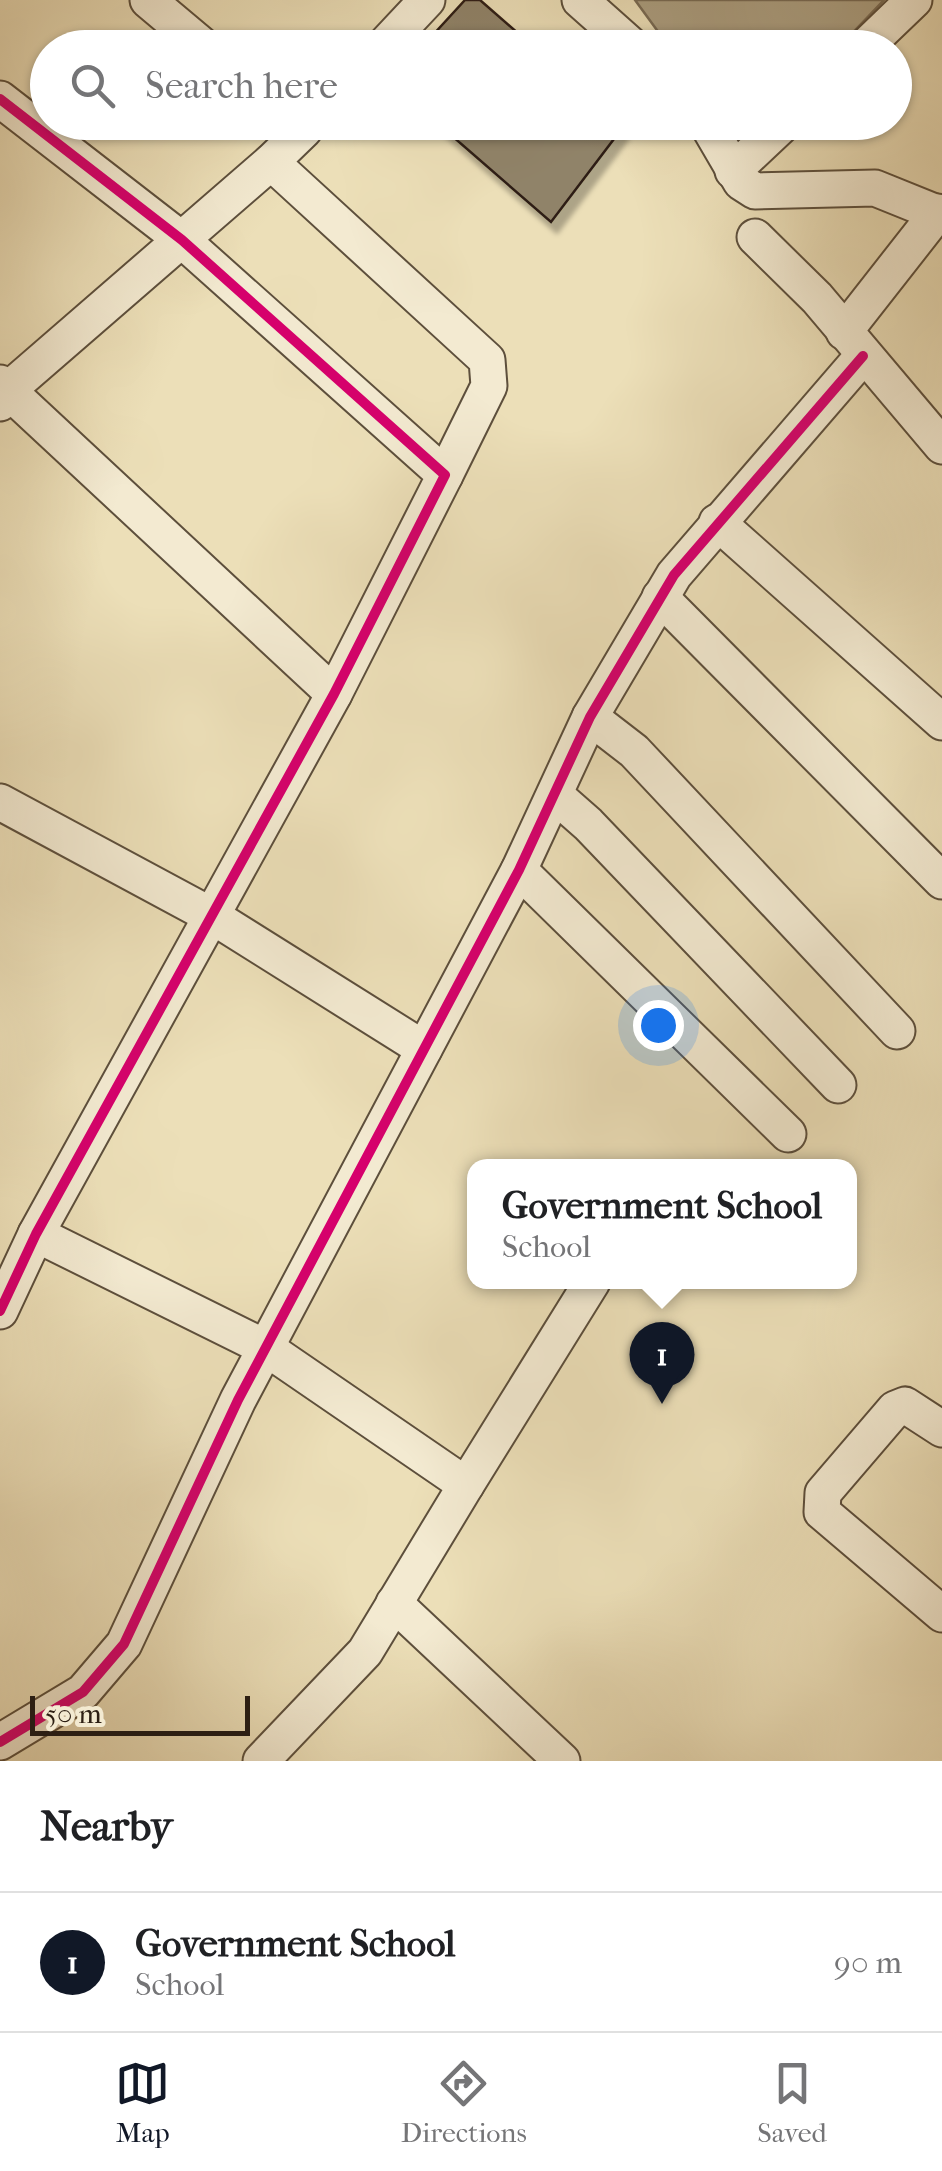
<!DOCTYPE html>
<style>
body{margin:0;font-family:"IM FELL French Canon",serif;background:#f2f2f2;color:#202124}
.scale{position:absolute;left:30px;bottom:25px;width:220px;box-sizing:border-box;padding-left:10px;border:5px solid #2d1f13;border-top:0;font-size:28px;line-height:35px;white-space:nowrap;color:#2d1f13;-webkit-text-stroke:8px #f3ead1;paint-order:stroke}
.you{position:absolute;left:658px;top:1025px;width:35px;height:35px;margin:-25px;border:8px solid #fff;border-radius:50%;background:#1a73e8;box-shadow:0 0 0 15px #1a73e833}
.badge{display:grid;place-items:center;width:65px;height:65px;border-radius:50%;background:#111827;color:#fff;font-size:32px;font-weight:700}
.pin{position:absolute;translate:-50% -82px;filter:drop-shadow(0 2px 5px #0008)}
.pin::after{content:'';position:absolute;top:52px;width:35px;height:30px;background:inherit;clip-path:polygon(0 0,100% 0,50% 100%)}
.popup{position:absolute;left:467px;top:1159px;width:390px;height:130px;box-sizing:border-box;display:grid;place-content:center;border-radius:20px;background:#fff;filter:drop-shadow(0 2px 8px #0005);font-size:32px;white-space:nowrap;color:#757577}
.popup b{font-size:38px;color:#202124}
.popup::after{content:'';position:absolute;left:50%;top:100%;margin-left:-20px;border:20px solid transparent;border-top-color:#fff}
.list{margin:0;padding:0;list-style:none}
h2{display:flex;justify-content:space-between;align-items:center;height:130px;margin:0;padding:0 40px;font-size:42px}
h2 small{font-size:32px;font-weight:400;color:#757577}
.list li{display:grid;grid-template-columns:65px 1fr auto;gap:30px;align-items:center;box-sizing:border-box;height:140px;padding:0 40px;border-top:2px solid #e0e0e0}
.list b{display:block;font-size:38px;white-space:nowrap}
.list p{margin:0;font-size:32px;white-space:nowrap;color:#757577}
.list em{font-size:32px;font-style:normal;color:#757577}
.icon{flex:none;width:55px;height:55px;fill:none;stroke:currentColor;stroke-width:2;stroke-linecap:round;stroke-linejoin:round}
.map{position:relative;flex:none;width:942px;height:1761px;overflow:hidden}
.search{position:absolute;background:#fff;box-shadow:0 2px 8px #0004;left:30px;right:30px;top:30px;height:110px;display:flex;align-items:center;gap:25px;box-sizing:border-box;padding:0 35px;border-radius:55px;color:#757577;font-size:38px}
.sheet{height:270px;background:#fff}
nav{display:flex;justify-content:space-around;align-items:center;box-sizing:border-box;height:140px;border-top:2px solid #e0e0e0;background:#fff;font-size:28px;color:#757577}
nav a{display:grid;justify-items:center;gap:5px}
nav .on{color:#111827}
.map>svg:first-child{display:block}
.water{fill:#ab9e80;stroke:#796b54;stroke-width:2.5}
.building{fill:#908369;stroke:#2d1f13;stroke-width:2.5;filter:url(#shadow)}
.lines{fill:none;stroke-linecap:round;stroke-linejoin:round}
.minor-casing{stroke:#5d4f3c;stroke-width:39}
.minor{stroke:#f3ead1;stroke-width:35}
.cycleway-casing{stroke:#f3ead1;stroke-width:16}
.cycleway{stroke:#d6006c;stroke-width:10}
</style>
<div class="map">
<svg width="942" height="1761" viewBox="0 0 942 1761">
<defs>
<filter id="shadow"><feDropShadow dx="6" dy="11" stdDeviation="2.5" flood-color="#0004"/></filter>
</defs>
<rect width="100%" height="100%" fill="#ecdfb8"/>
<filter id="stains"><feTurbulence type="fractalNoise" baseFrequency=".002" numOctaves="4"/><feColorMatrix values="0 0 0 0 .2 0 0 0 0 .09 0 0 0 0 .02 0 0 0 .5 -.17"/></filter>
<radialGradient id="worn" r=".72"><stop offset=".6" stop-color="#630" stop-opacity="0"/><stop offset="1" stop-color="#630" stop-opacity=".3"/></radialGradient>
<polygon class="water" points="635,0 884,0 839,47 670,48"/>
<g class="building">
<polygon points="465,0 480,0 535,48 421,48"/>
<polygon points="436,122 618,122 623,127 551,222"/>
</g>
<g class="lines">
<defs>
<g id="minor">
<polyline points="148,0 205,48"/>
<polyline points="580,0 634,48"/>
<polyline points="382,48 427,0"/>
<polyline points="864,48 914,0"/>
<polyline points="0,99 182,240 445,475 334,694 36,1234 0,1311"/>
<polyline points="706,122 741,182 755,191 875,188 942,215"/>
<polyline points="271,162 487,360 489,386 445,475"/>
<polyline points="733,171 785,122"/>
<polyline points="755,237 817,298 942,446"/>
<polyline points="844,332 938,212"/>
<polyline points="0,383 334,694"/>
<polyline points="0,403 8,390 271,162 304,130 295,122"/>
<polyline points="717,522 942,722"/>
<polyline points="660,597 942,881"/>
<polyline points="590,717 634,751 897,1031"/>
<polyline points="555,795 588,824 838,1085"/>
<polyline points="0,802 212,916 424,1049"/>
<polyline points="519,870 788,1134"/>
<polyline points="36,1234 266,1348 466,1485 365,1652 261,1761"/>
<polyline points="942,1429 905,1405 895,1409 823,1493 822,1512 942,1614"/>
<polyline points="466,1485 592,1282"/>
<polyline points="394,1603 562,1761"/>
<polyline points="0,1742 83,1692 124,1644 238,1400 519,870 590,717 674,575 863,356"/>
</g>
</defs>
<use href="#minor" class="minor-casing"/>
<use href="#minor" class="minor"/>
<defs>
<g id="cycleway">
<polyline points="0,99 182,240 445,475 334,694 36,1234 0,1311"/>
<polyline points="0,1742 83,1692 124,1644 238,1400 519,870 590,717 674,575 863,356"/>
</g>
</defs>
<use href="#cycleway" class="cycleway-casing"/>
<use href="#cycleway" class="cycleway"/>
</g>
<rect width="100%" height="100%" filter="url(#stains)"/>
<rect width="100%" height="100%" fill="url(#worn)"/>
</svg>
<div class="scale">50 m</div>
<div class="you"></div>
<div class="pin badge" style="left:662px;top:1404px">1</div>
<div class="popup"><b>Government School</b>School</div>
<div class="search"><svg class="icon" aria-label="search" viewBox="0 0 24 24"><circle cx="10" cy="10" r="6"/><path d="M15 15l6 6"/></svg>Search here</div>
</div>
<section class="sheet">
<h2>Nearby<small></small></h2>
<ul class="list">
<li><span class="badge">1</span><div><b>Government School</b><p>School</p></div><em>90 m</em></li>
</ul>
</section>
<nav>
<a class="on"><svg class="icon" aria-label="map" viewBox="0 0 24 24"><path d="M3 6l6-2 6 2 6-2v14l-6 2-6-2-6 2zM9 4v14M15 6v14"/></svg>Map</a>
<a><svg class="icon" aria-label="directions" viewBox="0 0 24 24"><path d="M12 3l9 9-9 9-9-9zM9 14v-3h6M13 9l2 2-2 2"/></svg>Directions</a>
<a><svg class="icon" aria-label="saved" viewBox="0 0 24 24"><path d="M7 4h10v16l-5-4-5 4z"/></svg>Saved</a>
</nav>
